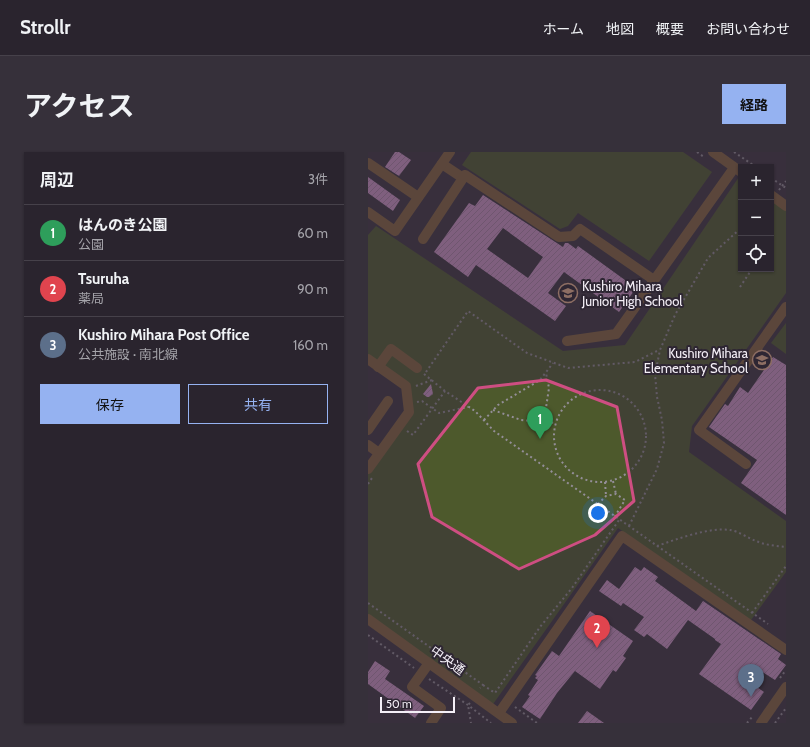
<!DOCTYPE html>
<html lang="ja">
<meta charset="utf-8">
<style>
body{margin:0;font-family:Cabin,"Noto Sans JP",sans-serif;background:#36303a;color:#f1f3f6}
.controls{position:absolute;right:12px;top:12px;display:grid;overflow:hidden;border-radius:0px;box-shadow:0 1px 3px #0004}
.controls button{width:36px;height:36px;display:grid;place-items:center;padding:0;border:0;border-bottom:1px solid #46414a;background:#2a242e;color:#f1f3f6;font:20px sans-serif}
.scale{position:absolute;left:12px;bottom:10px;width:75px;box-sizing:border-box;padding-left:4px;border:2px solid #f4eff7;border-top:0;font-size:11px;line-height:14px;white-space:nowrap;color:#f4eff7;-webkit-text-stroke:3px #2e2633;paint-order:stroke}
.you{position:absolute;left:230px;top:361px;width:14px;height:14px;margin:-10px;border:3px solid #fff;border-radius:50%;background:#1a73e8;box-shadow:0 0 0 6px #1a73e833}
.badge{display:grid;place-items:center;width:26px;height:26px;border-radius:50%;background:#95b2f1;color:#fff;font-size:13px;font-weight:700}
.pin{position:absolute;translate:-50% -33px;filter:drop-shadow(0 1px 2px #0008)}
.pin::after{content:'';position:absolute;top:21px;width:14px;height:12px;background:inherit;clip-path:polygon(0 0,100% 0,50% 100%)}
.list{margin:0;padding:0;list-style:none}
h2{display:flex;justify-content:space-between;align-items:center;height:52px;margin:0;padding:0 16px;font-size:17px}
h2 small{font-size:13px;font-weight:400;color:#a5a4aa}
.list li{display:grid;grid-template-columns:26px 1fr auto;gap:12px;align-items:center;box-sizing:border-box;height:56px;padding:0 16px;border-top:1px solid #46414a}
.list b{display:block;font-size:15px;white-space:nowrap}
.list p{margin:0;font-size:13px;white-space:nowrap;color:#a5a4aa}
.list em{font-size:13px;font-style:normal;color:#a5a4aa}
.actions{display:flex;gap:8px;padding:12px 16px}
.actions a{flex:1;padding:9px 0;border:1px solid #95b2f1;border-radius:0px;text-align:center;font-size:14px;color:#95b2f1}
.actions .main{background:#95b2f1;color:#111}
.icon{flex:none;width:22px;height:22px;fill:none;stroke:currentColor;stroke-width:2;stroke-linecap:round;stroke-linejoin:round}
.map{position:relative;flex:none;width:418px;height:571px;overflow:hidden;border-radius:0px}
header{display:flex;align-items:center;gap:24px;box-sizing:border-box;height:56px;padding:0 20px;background:#2a242e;border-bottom:1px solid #46414a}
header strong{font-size:19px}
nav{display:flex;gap:22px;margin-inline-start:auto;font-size:14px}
.intro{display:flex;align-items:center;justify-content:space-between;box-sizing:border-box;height:96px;padding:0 24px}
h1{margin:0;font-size:28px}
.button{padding:10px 18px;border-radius:0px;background:#95b2f1;color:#111;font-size:14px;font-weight:700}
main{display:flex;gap:24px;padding:0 24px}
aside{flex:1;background:#2a242e;border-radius:0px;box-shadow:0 1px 3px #0004}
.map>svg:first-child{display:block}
.green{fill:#4d592c}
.building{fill:url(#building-hatch);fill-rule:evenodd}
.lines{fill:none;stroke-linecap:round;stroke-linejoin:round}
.path{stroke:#948e98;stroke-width:2;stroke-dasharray:2 3;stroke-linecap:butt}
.minor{stroke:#85633b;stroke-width:10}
.marked{fill:none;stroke:#ce4e82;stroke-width:3;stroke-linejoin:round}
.labels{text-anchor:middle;stroke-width:4;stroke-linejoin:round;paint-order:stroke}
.poi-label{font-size:13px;fill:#f4eff7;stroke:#2e2633;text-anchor:start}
.street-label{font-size:13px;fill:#f4eff7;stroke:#2e2633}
</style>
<header>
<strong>Strollr</strong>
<nav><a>ホーム</a><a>地図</a><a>概要</a><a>お問い合わせ</a></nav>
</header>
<div class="intro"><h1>アクセス</h1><a class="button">経路</a></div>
<main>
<aside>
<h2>周辺<small>3件</small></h2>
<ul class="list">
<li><span class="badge" style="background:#2e9e5b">1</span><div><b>はんのき公園</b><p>公園</p></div><em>60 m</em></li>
<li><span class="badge" style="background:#e0444e">2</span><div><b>Tsuruha</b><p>薬局</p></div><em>90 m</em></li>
<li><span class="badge" style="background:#5c6f8a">3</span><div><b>Kushiro Mihara Post Office</b><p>公共施設 · 南北線</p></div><em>160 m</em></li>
</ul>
<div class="actions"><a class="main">保存</a><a>共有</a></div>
</aside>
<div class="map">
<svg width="418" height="571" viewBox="0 0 418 571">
<defs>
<pattern id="building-hatch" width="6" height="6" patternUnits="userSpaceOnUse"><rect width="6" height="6" fill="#d59acf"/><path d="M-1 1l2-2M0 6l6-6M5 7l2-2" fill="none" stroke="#b286ae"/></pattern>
</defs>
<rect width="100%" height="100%" fill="#38303d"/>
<g class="green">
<polygon points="103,0 315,0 344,20 281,109 210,61 200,74 192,77 94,13"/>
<polygon points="373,22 373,117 403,117 403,43 418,54 418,141 324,274 321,300 418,369 418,420 383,468 250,376 123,555 0,467 0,317 41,260 38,234 0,207 0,83 8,74 195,199 257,193"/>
<polygon points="418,171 418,202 403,191"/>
</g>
<g class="building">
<polygon points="27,0 31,0 43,8 31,24 17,15"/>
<polygon points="0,25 32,48 25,59 0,41"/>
<path d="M115 43 195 95 197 91H200L208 97 210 94 268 136 251 160 196 120 180 141 198 154 187 169 108 113 100 125 66 100 101 51 107 54ZM135 76 175 105 160 126 119 97Z"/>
<polygon points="405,205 418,213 418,363 373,331 389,308 341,275 357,252 360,254 372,235 380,241"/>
<polygon points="63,232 65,242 61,245 59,245 55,242"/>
<polygon points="267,415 273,419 276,415 290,425 287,429 328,459 335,449 413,502 410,507 418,513 407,528 385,514 376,526 396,540 383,558 331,522 353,492 347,488 347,487 320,468 299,497 279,482 276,485 266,478 276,465 255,451 253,454 231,439 239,428 251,437"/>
<polygon points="222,459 265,489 255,504 258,506 248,520 245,518 232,537 207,519 189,541 172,567 154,555 162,544 160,543 170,528 167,526 169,524 167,523 184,499 191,504"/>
<polygon points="7,509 22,519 17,527 56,554 47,566 0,532 0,520"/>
<polygon points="219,559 236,571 210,571"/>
</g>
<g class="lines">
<g class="path">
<polyline points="329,0 336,5"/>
<polyline points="366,0 388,15"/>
<polyline points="403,26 418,36"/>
<polyline points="411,38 418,29"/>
<polyline points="372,135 384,117"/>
<polyline points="58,220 100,159 159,201 200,216 267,210 291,198"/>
<polyline points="56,222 77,239 107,259 126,279 400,472"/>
<polyline points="48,234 64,228"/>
<circle cx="232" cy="284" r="46"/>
<polyline points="49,250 54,249 71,261 100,255"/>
<polyline points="125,258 153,268 188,271"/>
<polyline points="116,268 130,253 172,228 185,211"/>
<polyline points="176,269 181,236 178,221"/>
<polyline points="39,279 45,283 77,239"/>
<polyline points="245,329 248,342"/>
<polyline points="237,330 238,344"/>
<polyline points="0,332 4,326"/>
<polyline points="230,352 238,344 248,342 257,348 247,364"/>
<polyline points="261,374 289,317 296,291 294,268 289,245 287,222 292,198 307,163 340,106 373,76"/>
<path d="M289 394C309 387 341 375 362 378 370 379 380 386 388 389 397 393 408 394 418 395"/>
<polyline points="0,451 115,533 112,536"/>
<polyline points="384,461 418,414"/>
<polyline points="0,483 46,516"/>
<polyline points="412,526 418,518"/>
<polyline points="61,527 100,553 123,571"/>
<polyline points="115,533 127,541 172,475 204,436 251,368"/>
<polyline points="102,551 100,553 103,571"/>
<polyline points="147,555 169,571"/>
<polyline points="379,571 385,564"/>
<polyline points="407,571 418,556"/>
</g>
<g class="minor">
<polyline points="345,0 373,20"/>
<polyline points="0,11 50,45"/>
<polyline points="74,12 95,26"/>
<polyline points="403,43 418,54"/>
<polyline points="0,60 27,79 82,0"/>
<polyline points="55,87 97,23 191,85 205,84 212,77 286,128"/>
<polyline points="199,189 248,182 366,16"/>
<polyline points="0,207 38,234 41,260 0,317"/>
<polyline points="10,215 23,197 49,216"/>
<polyline points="0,278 20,249"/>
<polyline points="0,293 11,301"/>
<polyline points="378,312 331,278 418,155"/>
<polyline points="0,467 144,571"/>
<polyline points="61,511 44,535 73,556 63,571"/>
<polyline points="131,561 254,384 418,498"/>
<polyline points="393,571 418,535"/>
</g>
</g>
<path d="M0 0H418V571H0ZM178 228 249 255 266 349 227 383 151 417 64 365 50 312 110 236Z" fill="#38303d" fill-opacity=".55" fill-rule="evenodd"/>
<path class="marked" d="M178 228 249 255 266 349 227 383 151 417 64 365 50 312 110 236Z"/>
<defs>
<symbol id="school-ring" viewBox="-11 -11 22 22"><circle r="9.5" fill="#2e2633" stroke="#8d6e63" stroke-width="1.5"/><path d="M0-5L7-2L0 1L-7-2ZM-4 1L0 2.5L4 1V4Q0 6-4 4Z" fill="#8d6e63"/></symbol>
</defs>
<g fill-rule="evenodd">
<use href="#school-ring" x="189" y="130" width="22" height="22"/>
<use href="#school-ring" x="383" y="197" width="22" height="22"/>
</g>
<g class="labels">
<g class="poi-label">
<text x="214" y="139">Kushiro Mihara<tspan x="214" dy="15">Junior High School</tspan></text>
<text x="380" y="206" text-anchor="end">Kushiro Mihara<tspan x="380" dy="15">Elementary School</tspan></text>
</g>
<g class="street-label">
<text transform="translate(80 508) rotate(36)" y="5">中央通</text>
</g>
</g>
</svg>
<div class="controls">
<button>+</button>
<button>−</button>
<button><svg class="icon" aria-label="locate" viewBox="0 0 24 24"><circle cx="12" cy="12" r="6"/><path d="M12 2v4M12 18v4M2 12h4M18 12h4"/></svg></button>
</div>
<div class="scale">50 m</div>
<div class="you"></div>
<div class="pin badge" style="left:172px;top:287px;background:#2e9e5b">1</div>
<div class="pin badge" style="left:229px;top:496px;background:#e0444e">2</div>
<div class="pin badge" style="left:383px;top:545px;background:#5c6f8a">3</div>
</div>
</main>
